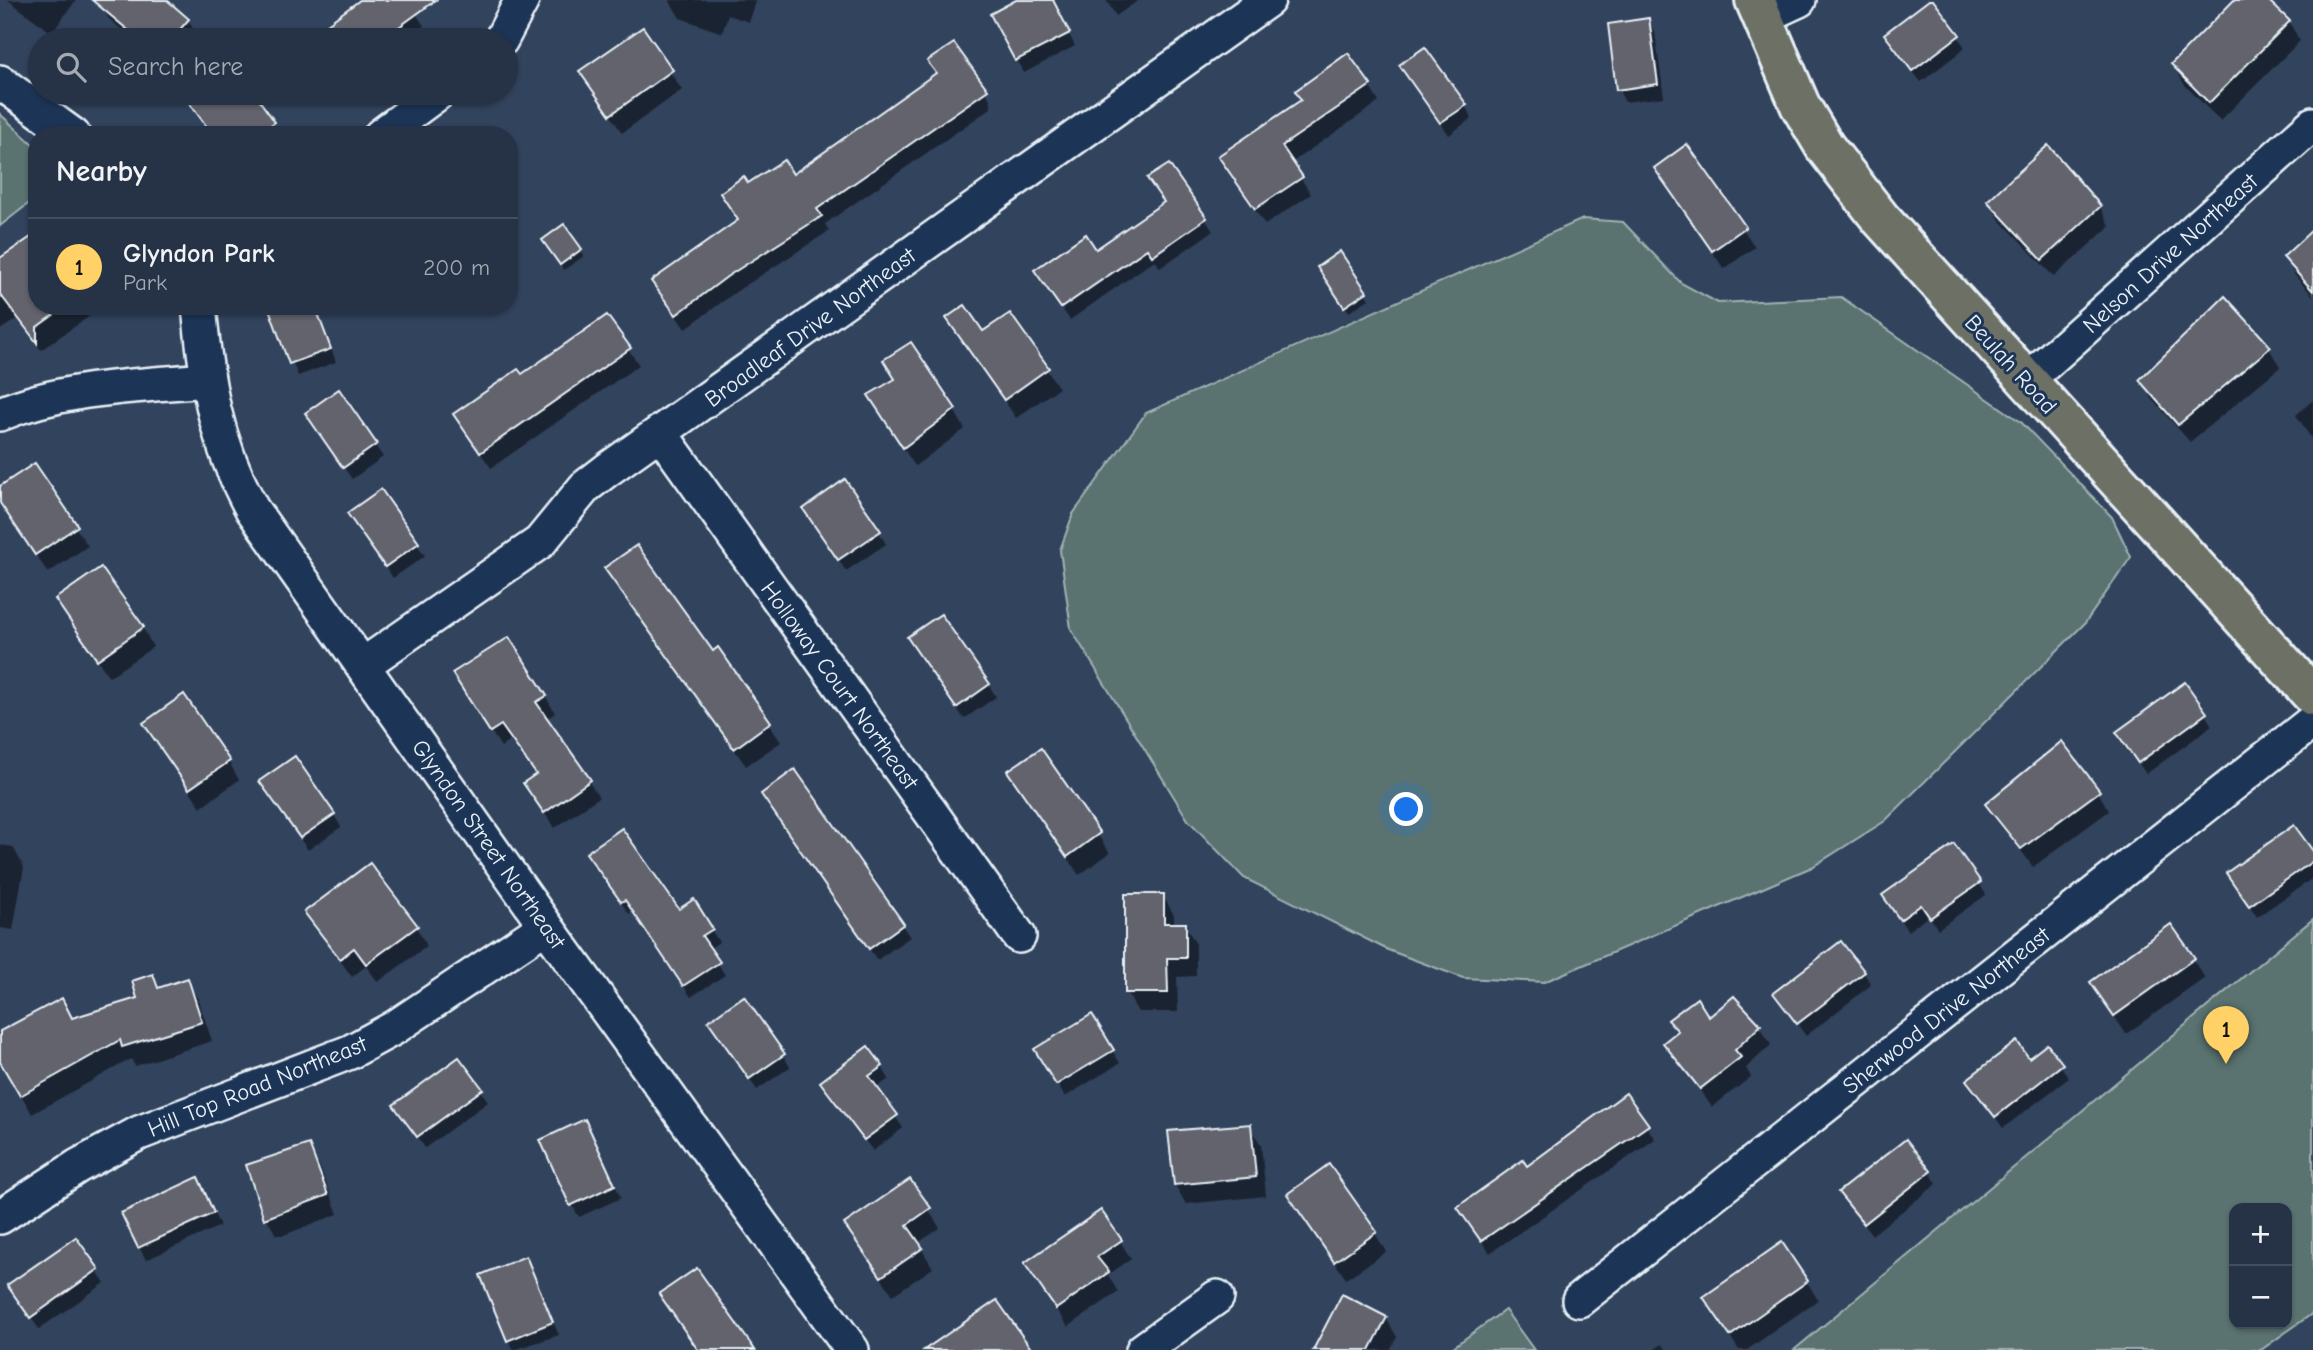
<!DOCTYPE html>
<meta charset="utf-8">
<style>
body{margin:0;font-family:"Comic Neue",sans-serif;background:#323e51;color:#f1f3f6}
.controls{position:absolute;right:21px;bottom:21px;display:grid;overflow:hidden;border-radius:14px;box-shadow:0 2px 5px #0004}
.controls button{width:63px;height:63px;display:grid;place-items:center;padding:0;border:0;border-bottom:2px solid #424d5f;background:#263246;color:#f1f3f6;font:35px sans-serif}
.you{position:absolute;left:1407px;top:810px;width:24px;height:24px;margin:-18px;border:5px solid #fff;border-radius:50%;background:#1a73e8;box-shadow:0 0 0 10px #1a73e833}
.badge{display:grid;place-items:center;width:46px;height:46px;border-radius:50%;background:#ffd166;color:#111;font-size:23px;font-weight:700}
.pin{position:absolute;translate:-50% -58px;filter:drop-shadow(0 2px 4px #0008)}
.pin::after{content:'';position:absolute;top:37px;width:24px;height:21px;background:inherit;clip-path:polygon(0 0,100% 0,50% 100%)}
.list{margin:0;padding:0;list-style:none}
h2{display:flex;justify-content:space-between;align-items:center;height:91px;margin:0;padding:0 28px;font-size:30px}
h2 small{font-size:23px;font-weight:400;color:#a4aab3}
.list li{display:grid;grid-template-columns:46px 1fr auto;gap:21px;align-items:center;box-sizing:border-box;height:98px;padding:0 28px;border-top:2px solid #424d5f}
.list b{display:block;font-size:26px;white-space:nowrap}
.list p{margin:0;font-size:23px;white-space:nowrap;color:#a4aab3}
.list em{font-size:23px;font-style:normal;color:#a4aab3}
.icon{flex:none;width:38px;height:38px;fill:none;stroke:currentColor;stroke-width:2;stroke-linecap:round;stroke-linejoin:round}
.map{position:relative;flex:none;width:2313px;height:1350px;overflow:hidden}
.search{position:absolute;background:#263246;box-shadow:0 2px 5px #0004;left:28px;top:28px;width:490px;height:77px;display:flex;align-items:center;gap:18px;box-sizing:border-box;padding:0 24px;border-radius:38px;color:#a4aab3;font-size:26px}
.panel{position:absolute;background:#263246;box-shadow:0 2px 5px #0004;left:28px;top:126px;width:490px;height:189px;border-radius:28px}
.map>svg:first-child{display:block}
.green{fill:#5a7370;stroke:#a1b2b4;stroke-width:2;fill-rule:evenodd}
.shadow{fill:#0007}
.building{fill:#62646c;stroke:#e8f1f8;stroke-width:2}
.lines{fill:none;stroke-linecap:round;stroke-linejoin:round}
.minor-casing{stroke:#e8f1f8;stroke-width:38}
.major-casing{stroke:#e8f1f8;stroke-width:44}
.minor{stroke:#1d3557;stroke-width:33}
.major{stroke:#6c7065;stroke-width:38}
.labels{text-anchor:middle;stroke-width:6;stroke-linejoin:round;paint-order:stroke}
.street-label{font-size:23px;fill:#e8f1f8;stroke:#1d3557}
</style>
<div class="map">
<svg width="2313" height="1350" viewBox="0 0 2313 1350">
<rect width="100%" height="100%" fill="#32435d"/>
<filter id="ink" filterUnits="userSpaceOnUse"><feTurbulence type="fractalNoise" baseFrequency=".0143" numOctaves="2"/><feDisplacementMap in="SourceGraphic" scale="14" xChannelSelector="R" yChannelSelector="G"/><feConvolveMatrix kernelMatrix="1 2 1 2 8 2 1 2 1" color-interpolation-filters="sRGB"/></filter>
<g filter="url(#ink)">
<g class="green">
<path d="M0 114 37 148V197L0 226Z"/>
<path d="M1583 219 1623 222 1681 283 1718 303 1841 297 2021 422 2112 517 2131 557 2085 623 1885 821 1812 867 1544 982 1463 978 1388 950 1244 878 1188 820 1071 629 1060 550 1073 514 1146 413Z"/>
<path d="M2313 919V1313L2261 1350H1794ZM2287 1208V1324H2234V1208Z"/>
<path d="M1505 1310 1534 1350H1449Z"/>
</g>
<g class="shadow">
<path d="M8 0H76L52 33Z"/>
<path d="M108 0H164L188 20 195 32 188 40H134L109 19 102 7Z"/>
<path d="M363 0H407L424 26 405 40H337L328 25Z"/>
<path d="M669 0H756V1L749 22 728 15 722 33 680 18Z"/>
<path d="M1020 0H1051L1075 46 1024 73 992 14Z"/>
<path d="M1106 0H1139L1116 16Z"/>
<path d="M2237 0H2265L2289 22 2300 41 2220 121 2184 84 2173 65Z"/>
<path d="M1648 20 1655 33 1664 97 1625 102 1618 89Z"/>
<path d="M642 30 682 90 622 133 582 72Z"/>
<path d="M1958 36 1965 48 1921 82 1894 47Z"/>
<path d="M1409 78 1465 106 1472 118 1449 135Z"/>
<path d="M982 85 991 101V108L825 224 829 231 737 291 685 329 662 296 740 221 748 185 793 176Z"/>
<path d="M1369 86 1379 102 1291 163 1311 194 1265 225 1220 157Z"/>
<path d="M184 93H251L280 135H212Z"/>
<path d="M1687 146 1755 247 1724 269 1656 168Z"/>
<path d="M1989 202 2100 207 2110 226 2054 277 2000 220Z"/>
<path d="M1205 219 1213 231 1160 268 1155 260 1070 320 1043 282 1096 251Z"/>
<path d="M2313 231V296L2296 277 2285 258Z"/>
<path d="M547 246 580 250 584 256 564 270Z"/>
<path d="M1340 254 1369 299 1349 312 1319 267Z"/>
<path d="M0 260 37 306H91L94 313 41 350 17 319 0 330Z"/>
<path d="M270 306H316L336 362 298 376Z"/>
<path d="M1009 315 1059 388 1016 418 949 319 983 334Z"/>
<path d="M606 317 639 365 491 468 465 431 521 376Z"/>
<path d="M2269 348 2280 367 2190 442 2152 399 2141 380Z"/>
<path d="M897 380 954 410 965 429 915 466 881 415Z"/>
<path d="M338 392 383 457 352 479 314 426Z"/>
<path d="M2313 400V441L2296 415Z"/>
<path d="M34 465 88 546 48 573 0 502V488Z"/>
<path d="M381 491 425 556 393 578 356 526Z"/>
<path d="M812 522 879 532 886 544 846 571Z"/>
<path d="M606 568 712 654 718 650 781 742 746 766Z"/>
<path d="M57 600 143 628 153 647 109 677Z"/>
<path d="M909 638 989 685 996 697 964 719Z"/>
<path d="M464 690 546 697 555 713 546 719 599 797 555 828 535 800 537 776 511 740 501 747Z"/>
<path d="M2205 714 2212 726 2146 774 2125 744Z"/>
<path d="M156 742 229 762 239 780 201 807Z"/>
<path d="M1040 751 1110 853 1079 875 1009 772Z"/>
<path d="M795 772 910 937 877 960 770 806Z"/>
<path d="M2098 792 2109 811 2033 867 1987 804Z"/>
<path d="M268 794 334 815 341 827 308 850Z"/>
<path d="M0 845 13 847 24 867 13 930 0 928Z"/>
<path d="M2313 854V878L2257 917 2228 874Z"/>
<path d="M596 866 679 911 693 902 719 942 709 949 725 975 691 997 633 911 629 914Z"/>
<path d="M1979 883 1986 895 1938 929 1929 916 1908 931 1891 908Z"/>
<path d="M1163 896 1174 915V925H1185L1196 944V976L1177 977 1178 1012H1138L1127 993Z"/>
<path d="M306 913 416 927 427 946 378 982 366 966 352 977Z"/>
<path d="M2171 927 2205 978 2126 1034 2092 983Z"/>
<path d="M1864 973 1871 985 1806 1036 1775 994Z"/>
<path d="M152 976 160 989 187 980 198 999 212 1041 135 1066 131 1059 32 1114 0 1058V1033L72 1020 139 999Z"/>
<path d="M1091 1016 1120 1063 1065 1097 1043 1062Z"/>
<path d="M1709 1020 1760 1026 1771 1045 1746 1068 1751 1077 1712 1107 1665 1043 1678 1033 1671 1021Z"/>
<path d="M718 1034 783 1055 790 1067 757 1090Z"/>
<path d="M2047 1046 2069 1078 2003 1128 1968 1080 2029 1060Z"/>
<path d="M882 1067 889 1079 876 1088 903 1128 873 1151 830 1095Z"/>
<path d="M481 1090 488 1102 425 1148 395 1105Z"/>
<path d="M1626 1096 1655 1139 1490 1253 1466 1220 1526 1168Z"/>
<path d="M1250 1126 1261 1145 1266 1196 1186 1204 1175 1185Z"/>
<path d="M592 1134 621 1198 579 1217 572 1205Z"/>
<path d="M308 1146 319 1165 338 1214 284 1235H276L265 1215Z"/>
<path d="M1930 1172 1937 1184 1872 1235 1841 1192Z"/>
<path d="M910 1181 940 1228 918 1243 933 1268 893 1295 857 1243Z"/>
<path d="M204 1192 220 1226 146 1260 139 1247Z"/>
<path d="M1289 1195 1375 1233 1386 1252 1346 1279Z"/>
<path d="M76 1240 105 1283 39 1329 17 1298Z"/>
<path d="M1120 1241 1131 1259 1108 1275 1118 1292 1068 1327 1037 1282Z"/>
<path d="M525 1259 559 1335 514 1350 508 1340Z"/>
<path d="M1807 1282 1818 1300 1747 1350H1739L1705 1298Z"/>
<path d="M1386 1318 1397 1337 1390 1350H1315Z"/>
<path d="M1662 1344 1667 1350H1654Z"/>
</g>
<g class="building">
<path d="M92 0H167L189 19 171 40H140Z"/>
<path d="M360 0H436L381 40H337L326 25Z"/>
<path d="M1016 0H1053L1070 33 1015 61 990 14Z"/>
<path d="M1929 0H1933L1960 35 1912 71 1884 34Z"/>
<path d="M2234 0H2268L2290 21 2209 103 2171 64Z"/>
<path d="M1649 18 1658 84 1616 90 1608 24Z"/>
<path d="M643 27 673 70 610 115 579 71Z"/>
<path d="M954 43 988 90 817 209 822 216 728 276 676 315 651 281 738 220 720 193 744 176 748 183 784 160 793 174 936 73 927 61Z"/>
<path d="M1425 47 1467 105 1440 123 1399 65Z"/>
<path d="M1348 53 1371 85 1282 146 1303 177 1255 209 1218 156 1301 100 1295 91Z"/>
<path d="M182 93H254L275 122 257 135H213Z"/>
<path d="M1687 144 1746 227 1712 251 1654 168Z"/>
<path d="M2048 145 2101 206 2042 260 1987 201Z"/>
<path d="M1169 164 1207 218 1152 256 1147 249 1061 308 1034 270 1086 234 1096 249 1164 202 1147 178Z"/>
<path d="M564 224 582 249 560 265 542 240Z"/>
<path d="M2313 229V291L2283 257Z"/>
<path d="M37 233V306H66L37 327V343L0 294V258Z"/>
<path d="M1340 251 1367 292 1344 307 1317 267Z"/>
<path d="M2225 296 2271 347 2178 425 2139 380Z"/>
<path d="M965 305 983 331 1010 313 1049 368 1004 400 946 318Z"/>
<path d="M268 306H315L331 349 289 364Z"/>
<path d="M607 315 631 348 480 453 453 414 518 369 522 374Z"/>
<path d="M911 342 956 409 903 448 868 395 895 379 883 360Z"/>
<path d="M339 389 377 444 343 468 305 413Z"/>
<path d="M35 463 78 526 35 555 0 503V486Z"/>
<path d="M845 479 881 531 838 560 803 509Z"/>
<path d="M381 489 419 543 385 567 347 513Z"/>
<path d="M637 545 713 651 718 647 771 722 734 749 604 568Z"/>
<path d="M101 567 144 627 97 660 55 599Z"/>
<path d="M941 614 990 684 956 708 907 637Z"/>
<path d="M509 637 547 696 536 702 591 780 544 813 523 783 536 774 501 725 490 732 452 673Z"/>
<path d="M2185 682 2207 713 2138 763 2116 732Z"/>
<path d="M184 694 230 761 189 789 143 723Z"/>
<path d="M2062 741 2100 791 2021 849 1985 804Z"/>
<path d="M1041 748 1100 833 1067 857 1007 771Z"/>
<path d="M295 756 335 814 300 838 259 781Z"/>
<path d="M795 769 904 924 869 949 761 794Z"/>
<path d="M2294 825 2313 851V861L2249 906 2226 873Z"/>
<path d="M622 828 679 909 694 899 713 929 702 936 720 962 683 986 625 900 621 902 586 853Z"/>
<path d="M1954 844 1981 882 1930 918 1921 905 1900 920 1882 895Z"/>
<path d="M370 863 418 926 366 964 354 948 340 959 304 912Z"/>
<path d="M1125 894H1164V923H1186V958H1167L1168 993H1125Z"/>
<path d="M2171 924 2195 958 2114 1016 2090 982Z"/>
<path d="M1841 941 1865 972 1797 1024 1773 993Z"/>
<path d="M153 974 158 988 188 978 202 1022 122 1047 120 1040 20 1096 0 1062V1031L62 998 72 1018 137 998 132 981Z"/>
<path d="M744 996 785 1054 749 1079 708 1021Z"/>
<path d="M1734 996 1761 1025 1735 1050 1741 1057 1700 1089 1663 1043 1678 1031 1668 1020 1697 998 1709 1017Z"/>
<path d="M1092 1014 1114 1050 1056 1085 1034 1049Z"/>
<path d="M2017 1041 2029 1058 2047 1044 2063 1064 1995 1117 1966 1080Z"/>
<path d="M868 1046 883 1066 869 1076 898 1115 864 1140 820 1082Z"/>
<path d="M459 1057 483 1089 417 1137 393 1105Z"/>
<path d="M1626 1093 1649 1125 1481 1241 1457 1207 1523 1160 1527 1166Z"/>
<path d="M585 1119 615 1185 570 1206 540 1140Z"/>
<path d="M1251 1124 1256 1177 1174 1185 1168 1131Z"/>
<path d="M1906 1139 1931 1171 1864 1224 1838 1192Z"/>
<path d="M309 1144 328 1195 264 1219 246 1165Z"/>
<path d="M1329 1164 1377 1232 1334 1262 1287 1194Z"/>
<path d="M198 1177 214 1213 138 1248 121 1213Z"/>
<path d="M910 1179 931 1208 907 1225 923 1248 881 1277 844 1224Z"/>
<path d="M1101 1210 1122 1240 1097 1257 1109 1272 1056 1309 1024 1263Z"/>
<path d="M76 1237 99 1269 30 1318 7 1285Z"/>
<path d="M1782 1242 1808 1281 1730 1336 1703 1297Z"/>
<path d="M526 1256 553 1322 507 1341 480 1275Z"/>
<path d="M697 1268 755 1350H698L659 1294Z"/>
<path d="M1342 1294 1387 1317 1370 1350H1313Z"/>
<path d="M997 1300 1032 1350H924Z"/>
</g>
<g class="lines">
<g class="minor-casing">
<g id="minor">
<path d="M1762 17 1799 0"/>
<path d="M501 40 522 0"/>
<path d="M0 82 73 135"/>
<path d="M381 135 438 93"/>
<path d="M199 306C206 381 215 442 252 509L546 926 852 1350"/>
<path d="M2026 381 2313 124"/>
<path d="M0 414C65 387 137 386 206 380"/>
<path d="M661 434 1019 936"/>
<path d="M363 665 540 542 585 487 607 470 1268 0"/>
<path d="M0 1217 78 1166 139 1133 350 1052 394 1028 546 926"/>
<path d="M1579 1300 2313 721"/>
<path d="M1143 1350 1217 1297"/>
</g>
</g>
<g class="major-casing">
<path id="major" d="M1755 0 1800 105 1825 147 1880 218 2313 696"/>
</g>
<use href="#minor" class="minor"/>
<use href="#major" class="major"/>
</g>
</g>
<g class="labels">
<g class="street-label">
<text transform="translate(2170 253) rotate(-42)" y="8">Nelson Drive Northeast</text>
<text transform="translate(810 327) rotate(-36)" y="8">Broadleaf Drive Northeast</text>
<text transform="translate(2011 364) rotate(48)" y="8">Beulah Road</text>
<text transform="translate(840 685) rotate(54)" y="8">Holloway Court Northeast</text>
<text transform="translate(489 844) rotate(55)" y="8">Glyndon Street Northeast</text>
<text transform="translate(1946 1010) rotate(-38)" y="8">Sherwood Drive Northeast</text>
<text transform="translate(257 1086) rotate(-22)" y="8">Hill Top Road Northeast</text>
</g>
</g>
</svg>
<div class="controls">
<button>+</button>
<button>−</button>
</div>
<div class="you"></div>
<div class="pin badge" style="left:2226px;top:1064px">1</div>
<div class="search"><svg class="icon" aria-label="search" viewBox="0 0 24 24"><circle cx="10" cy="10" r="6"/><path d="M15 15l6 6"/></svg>Search here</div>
<section class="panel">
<h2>Nearby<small></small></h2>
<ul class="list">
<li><span class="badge">1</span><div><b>Glyndon Park</b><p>Park</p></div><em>200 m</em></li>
</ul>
</section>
</div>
